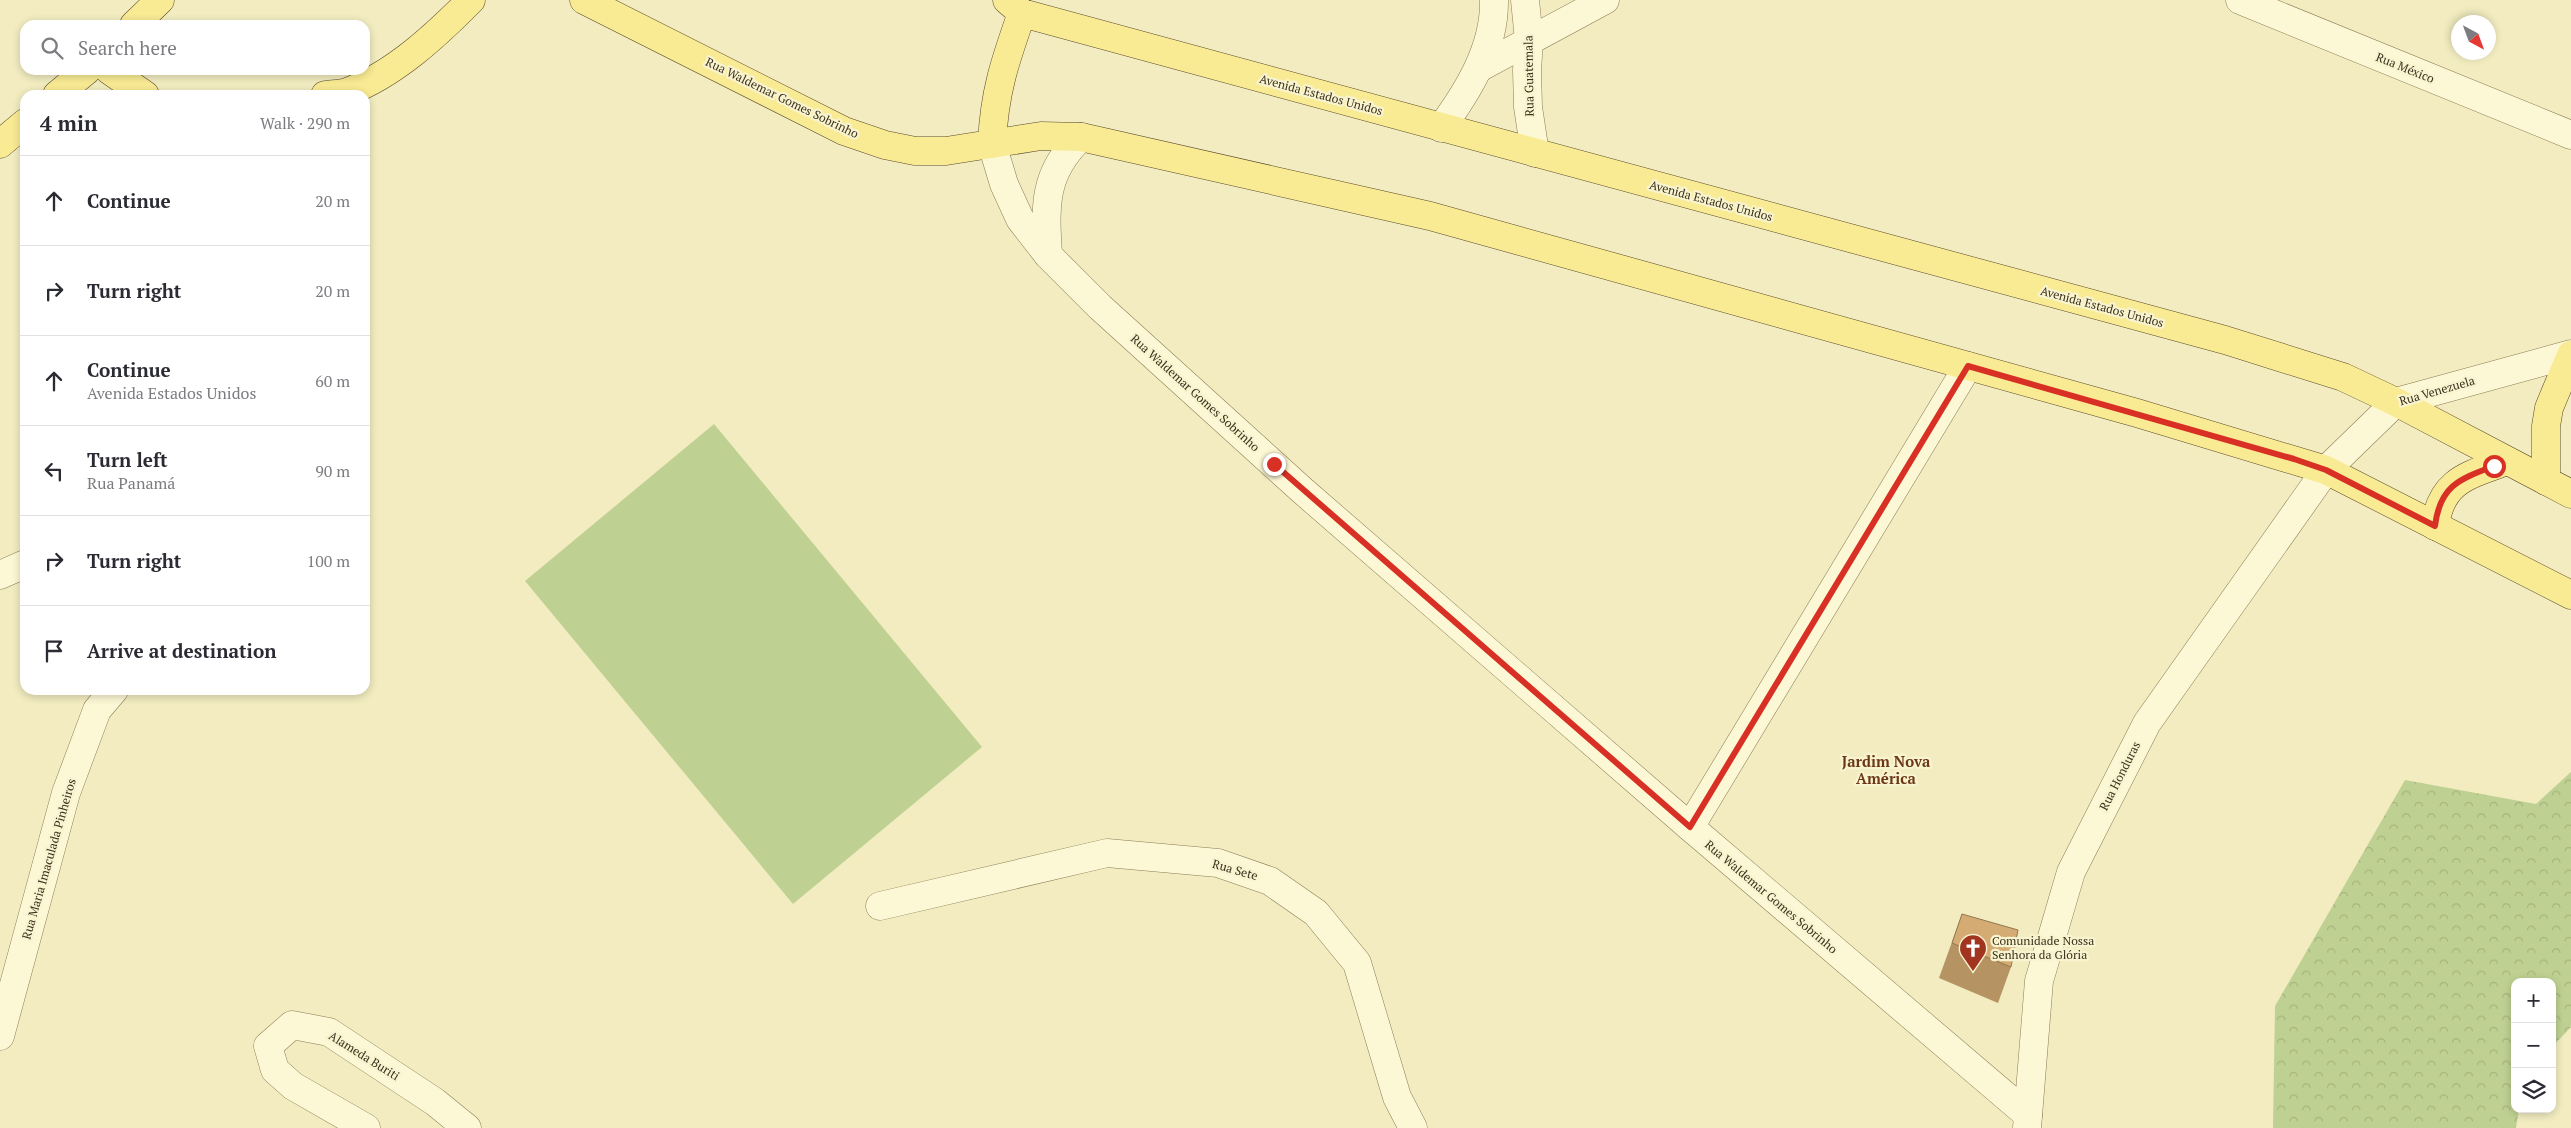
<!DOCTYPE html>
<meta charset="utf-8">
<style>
body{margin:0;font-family:"PT Serif",serif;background:#f7f7f7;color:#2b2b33}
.controls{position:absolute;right:15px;bottom:15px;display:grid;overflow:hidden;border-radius:10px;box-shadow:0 2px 8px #0003}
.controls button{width:45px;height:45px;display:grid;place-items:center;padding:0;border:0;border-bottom:1px solid #e1e1e2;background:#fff;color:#2b2b33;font:25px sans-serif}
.compass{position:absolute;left:2451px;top:15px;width:45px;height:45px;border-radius:50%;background:#fff;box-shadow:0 2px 8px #0003;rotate:139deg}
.stop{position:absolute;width:15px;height:15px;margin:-11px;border:4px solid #d93025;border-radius:50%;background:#fff}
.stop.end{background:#d93025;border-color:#fff;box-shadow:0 1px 5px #0008}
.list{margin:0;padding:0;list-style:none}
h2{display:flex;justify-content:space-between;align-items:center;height:65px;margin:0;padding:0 20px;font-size:21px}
h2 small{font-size:16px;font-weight:400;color:#7c7c81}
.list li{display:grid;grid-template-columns:32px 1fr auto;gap:15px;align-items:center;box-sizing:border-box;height:90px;padding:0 20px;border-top:1px solid #e1e1e2}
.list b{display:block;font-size:19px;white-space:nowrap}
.list p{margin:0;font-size:16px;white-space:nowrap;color:#7c7c81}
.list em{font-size:16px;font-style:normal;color:#7c7c81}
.icon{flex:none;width:28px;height:28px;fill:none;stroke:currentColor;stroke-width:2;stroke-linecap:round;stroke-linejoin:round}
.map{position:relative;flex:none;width:2571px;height:1128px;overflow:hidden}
.search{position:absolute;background:#fff;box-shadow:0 2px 8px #0003;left:20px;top:20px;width:350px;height:55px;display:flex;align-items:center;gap:12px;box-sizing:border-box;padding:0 18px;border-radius:15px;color:#7c7c81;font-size:19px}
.panel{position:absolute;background:#fff;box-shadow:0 2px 8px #0003;left:20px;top:90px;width:350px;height:605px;border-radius:15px}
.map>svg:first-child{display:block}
.grass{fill:#bfd192}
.forest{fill:url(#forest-crowns)}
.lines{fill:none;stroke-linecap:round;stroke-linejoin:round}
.minor-casing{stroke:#8d7c56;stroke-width:29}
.major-casing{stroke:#5a492b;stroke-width:29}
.minor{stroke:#fcf7d4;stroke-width:28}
.major{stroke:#f9eb93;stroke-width:28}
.wall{fill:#b69362}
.building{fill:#d4ab72;stroke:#947850}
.route{stroke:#d93025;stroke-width:6}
.labels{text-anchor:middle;stroke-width:4.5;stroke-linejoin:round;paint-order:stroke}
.street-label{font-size:12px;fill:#3b301c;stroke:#f9f4d0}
.poi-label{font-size:12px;fill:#3b301c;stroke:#f9f4d0;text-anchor:start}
.quarter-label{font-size:15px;font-weight:bold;fill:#6c3717;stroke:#f9f4d0}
</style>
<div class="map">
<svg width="2571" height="1128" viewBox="0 0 2571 1128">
<defs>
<pattern id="forest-crowns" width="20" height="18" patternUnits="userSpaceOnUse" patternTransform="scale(1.25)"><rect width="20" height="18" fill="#bfd192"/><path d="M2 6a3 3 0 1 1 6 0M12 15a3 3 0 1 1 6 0" fill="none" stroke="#a5b47d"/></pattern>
</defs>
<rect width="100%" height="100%" fill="#f2ecc0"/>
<path class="grass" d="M714 424 982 747 793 904 525 581Z"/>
<path class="forest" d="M2571 772V1027L2552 1047V982H2515V1109H2519L2516 1128H2273L2275 1006 2405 780 2536 804Z"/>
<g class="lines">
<g class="minor-casing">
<g id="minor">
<path d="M1525 0 1529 40 1527 70 1528 107 1535 153"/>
<path d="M2240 0 2571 135"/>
<path d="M1479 68 1605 0"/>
<path d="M1441 128C1468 91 1495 48 1494 0"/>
<path d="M992 144 1004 184 1020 219 1048 255 1100 307 1303 491 1690 827 2028 1115"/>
<path d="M1048 255C1045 206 1043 173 1081 137"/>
<path d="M0 575 25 564"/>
<path d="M1690 827 1968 366"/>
<path d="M880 906 1107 853 1218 863 1270 881 1316 913 1357 963 1397 1097 1413 1128"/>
<path d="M0 1036 66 793 97 710 114 690"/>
<path d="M366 1128 293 1086 275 1070 268 1046 292 1025 329 1032 435 1102 467 1128"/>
<path d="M2027 1128 2039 981 2071 872 2147 723 2326 470 2396 402 2571 354"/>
</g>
</g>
<g class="major-casing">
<g id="major">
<path d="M584 0 844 131 885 145 915 151H946L1041 136 1081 137 1430 216 2137 413 2326 470 2571 595"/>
<path d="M1007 0 1022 13 2225 340 2343 377 2396 402 2571 494"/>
<path d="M134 25 160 0"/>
<path d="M109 70 145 95"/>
<path d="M57 95 87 70"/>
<path d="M325 95C332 94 341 94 347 92 395 74 436 35 471 0"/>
<path d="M0 144 25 123"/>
<path d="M992 144C994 93 1005 61 1022 13"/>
<path d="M2546 481V426L2549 408 2571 355"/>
<path d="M2435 526C2441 479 2470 475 2507 461"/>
</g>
</g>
<use href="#minor" class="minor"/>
<use href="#major" class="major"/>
</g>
<path class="wall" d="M1962 914 2011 967 1998 1003 1939 978Z"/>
<path class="building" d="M1962 914 2018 930 2011 967 1952 943Z"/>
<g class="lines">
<path class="route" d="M1274 464 1690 827 1968 366 2294 459 2326 470 2435 526C2440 485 2460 479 2494 466"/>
</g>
<defs>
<g id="church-pin" transform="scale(1.4375)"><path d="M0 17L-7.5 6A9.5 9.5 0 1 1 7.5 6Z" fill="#a23520" stroke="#f9f4d0"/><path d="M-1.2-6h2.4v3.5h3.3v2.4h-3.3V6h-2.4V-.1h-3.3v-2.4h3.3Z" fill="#fff"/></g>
</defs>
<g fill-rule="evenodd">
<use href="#church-pin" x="1973" y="948"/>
</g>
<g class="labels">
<g class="street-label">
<text transform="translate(2405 68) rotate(22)" y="4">Rua México</text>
<text transform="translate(1529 76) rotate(-91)" y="4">Rua Guatemala</text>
<text transform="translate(1321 95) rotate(15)" y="4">Avenida Estados Unidos</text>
<text transform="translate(782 98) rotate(26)" y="4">Rua Waldemar Gomes Sobrinho</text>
<text transform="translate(1711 201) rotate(15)" y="4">Avenida Estados Unidos</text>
<text transform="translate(2102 307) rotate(15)" y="4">Avenida Estados Unidos</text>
<text transform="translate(2437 391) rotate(-16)" y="4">Rua Venezuela</text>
<text transform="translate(1195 393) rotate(42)" y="4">Rua Waldemar Gomes Sobrinho</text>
<text transform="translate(2120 776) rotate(-63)" y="4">Rua Honduras</text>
<text transform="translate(49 859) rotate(-74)" y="4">Rua Maria Imaculada Pinheiros</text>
<text transform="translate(1235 870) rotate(16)" y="4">Rua Sete</text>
<text transform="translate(1771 897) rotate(40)" y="4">Rua Waldemar Gomes Sobrinho</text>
<text transform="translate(364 1056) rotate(32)" y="4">Alameda Buriti</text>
</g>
<g class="poi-label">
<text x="1992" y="945">Comunidade Nossa<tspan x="1992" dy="14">Senhora da Glória</tspan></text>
</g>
<g class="quarter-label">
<text x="1886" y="767">Jardim Nova<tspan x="1886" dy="17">América</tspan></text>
</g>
</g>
</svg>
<div class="controls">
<button>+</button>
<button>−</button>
<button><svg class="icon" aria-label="layers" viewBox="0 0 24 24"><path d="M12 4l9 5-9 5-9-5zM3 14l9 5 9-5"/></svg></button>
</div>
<svg class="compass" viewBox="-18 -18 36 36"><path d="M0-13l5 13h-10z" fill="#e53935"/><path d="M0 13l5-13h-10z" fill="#7c7c81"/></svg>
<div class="stop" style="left:2494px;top:466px"></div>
<div class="stop end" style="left:1274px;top:464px"></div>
<div class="search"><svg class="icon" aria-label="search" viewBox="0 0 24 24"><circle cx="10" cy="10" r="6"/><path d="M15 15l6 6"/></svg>Search here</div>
<section class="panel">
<h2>4 min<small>Walk · 290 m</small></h2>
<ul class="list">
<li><svg class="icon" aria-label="ahead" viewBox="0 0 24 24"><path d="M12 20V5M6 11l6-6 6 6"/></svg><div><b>Continue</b></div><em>20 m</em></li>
<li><svg class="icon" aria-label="right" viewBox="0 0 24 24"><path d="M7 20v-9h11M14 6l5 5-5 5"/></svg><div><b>Turn right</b></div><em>20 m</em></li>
<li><svg class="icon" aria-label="ahead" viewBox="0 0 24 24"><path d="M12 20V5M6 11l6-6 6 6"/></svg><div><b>Continue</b><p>Avenida Estados Unidos</p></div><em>60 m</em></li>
<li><svg class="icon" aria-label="left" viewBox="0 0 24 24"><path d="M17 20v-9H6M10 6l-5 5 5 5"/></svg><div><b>Turn left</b><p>Rua Panamá</p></div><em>90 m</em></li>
<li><svg class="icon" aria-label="right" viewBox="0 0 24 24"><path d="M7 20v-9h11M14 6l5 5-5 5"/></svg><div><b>Turn right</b></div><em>100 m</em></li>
<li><svg class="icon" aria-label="arrive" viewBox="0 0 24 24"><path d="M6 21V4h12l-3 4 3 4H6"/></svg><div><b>Arrive at destination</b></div></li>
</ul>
</section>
</div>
